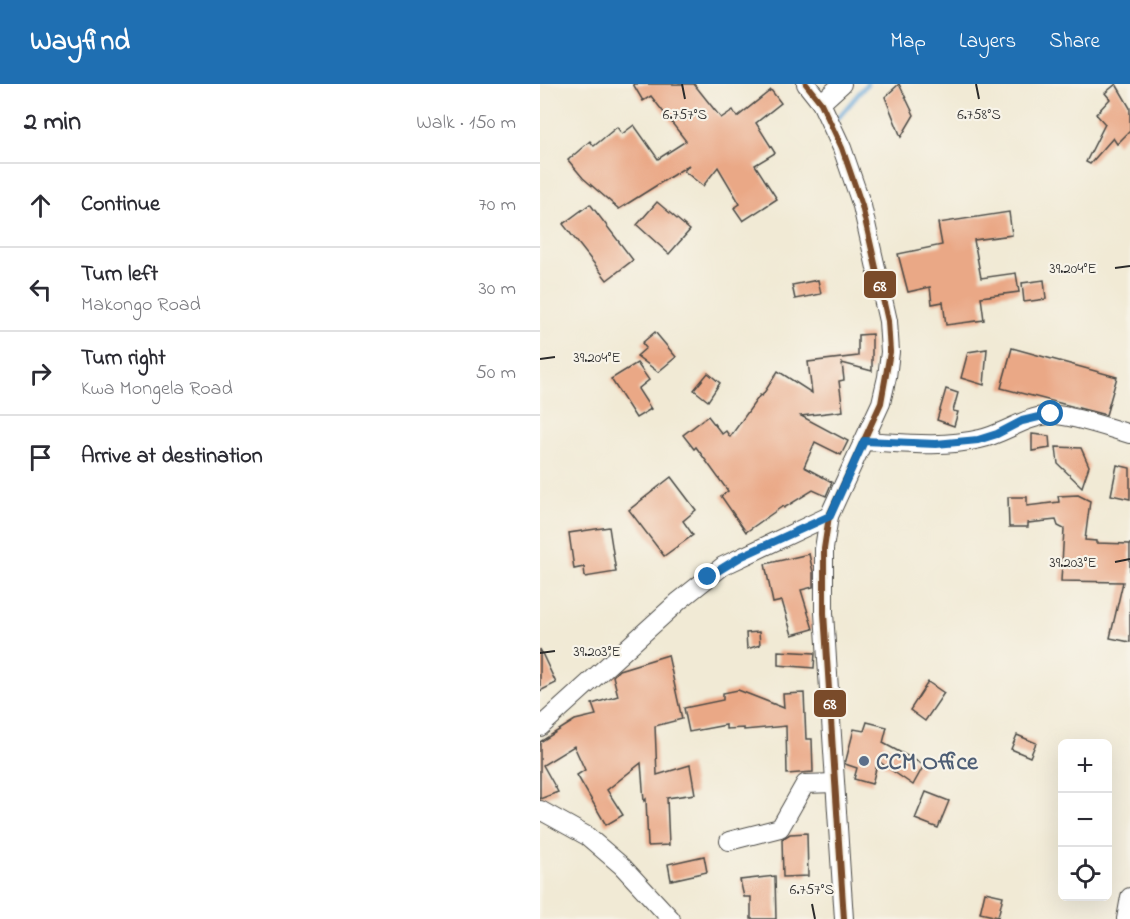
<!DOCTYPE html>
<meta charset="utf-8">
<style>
body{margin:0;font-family:"Indie Flower",sans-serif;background:#f7f7f7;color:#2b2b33}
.controls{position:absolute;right:18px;bottom:18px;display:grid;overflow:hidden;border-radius:9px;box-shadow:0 6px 24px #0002}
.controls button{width:54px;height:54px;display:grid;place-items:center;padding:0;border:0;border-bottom:2px solid #e1e1e2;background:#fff;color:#2b2b33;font:30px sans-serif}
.stop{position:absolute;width:18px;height:18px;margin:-14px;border:4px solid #1f6fb2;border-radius:50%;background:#fff}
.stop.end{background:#1f6fb2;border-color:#fff;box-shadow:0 2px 6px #0008}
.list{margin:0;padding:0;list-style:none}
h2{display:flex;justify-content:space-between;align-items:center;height:78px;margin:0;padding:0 24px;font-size:26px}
h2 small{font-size:20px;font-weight:400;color:#7c7c81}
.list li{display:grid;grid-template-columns:39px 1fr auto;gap:18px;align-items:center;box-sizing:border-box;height:84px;padding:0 24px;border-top:2px solid #e1e1e2}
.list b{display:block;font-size:22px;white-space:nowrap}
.list p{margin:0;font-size:20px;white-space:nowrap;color:#7c7c81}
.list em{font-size:20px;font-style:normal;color:#7c7c81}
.icon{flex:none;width:33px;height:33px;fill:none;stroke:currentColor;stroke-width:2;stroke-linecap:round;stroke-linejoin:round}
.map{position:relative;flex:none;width:590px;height:835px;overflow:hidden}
header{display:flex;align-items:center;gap:36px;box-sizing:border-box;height:84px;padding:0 30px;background:#1f6fb2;color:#fff}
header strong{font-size:28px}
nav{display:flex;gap:33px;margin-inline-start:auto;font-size:21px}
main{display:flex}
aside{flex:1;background:#fff}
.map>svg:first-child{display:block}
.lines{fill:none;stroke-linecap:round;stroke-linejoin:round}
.stream{stroke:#65a6d9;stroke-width:5}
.building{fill:#eaa886}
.minor-casing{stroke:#494844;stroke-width:20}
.minor{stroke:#fff;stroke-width:18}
.bus-1-casing{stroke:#f7f3e8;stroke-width:10}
.bus-1{stroke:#7a4b2a;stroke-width:6}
.route{stroke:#1f6fb2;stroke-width:8}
.ticks{fill:none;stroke:#2b2b2b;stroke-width:2}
.service-dot{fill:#5c6f8a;stroke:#f7f3e8;stroke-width:2}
.labels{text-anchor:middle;stroke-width:4.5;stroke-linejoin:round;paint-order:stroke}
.service-label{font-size:24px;font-weight:bold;fill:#4e5e75;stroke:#f7f3e8;text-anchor:start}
.ticks-label{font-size:15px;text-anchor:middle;fill:#2b2b2b;stroke:#f7f3e8;stroke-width:4.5;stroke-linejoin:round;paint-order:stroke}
.line-badge{stroke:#f7f3e8;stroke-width:2}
.badge-label{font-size:16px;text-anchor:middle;font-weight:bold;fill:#fff}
</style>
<header>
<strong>Wayfind</strong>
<nav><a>Map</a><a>Layers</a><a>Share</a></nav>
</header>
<main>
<aside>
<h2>2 min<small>Walk · 150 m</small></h2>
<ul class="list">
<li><svg class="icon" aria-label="ahead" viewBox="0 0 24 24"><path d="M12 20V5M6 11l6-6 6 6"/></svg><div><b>Continue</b></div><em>70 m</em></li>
<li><svg class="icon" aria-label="left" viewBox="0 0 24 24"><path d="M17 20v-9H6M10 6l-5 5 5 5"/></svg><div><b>Turn left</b><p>Makongo Road</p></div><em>30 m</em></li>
<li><svg class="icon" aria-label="right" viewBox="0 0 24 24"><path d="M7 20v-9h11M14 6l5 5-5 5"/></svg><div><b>Turn right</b><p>Kwa Mongela Road</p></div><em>50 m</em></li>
<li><svg class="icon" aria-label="arrive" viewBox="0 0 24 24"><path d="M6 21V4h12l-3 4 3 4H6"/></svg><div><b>Arrive at destination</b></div></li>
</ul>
</aside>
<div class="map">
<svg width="590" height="835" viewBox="0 0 590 835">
<rect width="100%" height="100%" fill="#f7f3e8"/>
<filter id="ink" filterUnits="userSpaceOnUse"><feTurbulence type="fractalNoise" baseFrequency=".0167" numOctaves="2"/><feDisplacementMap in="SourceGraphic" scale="12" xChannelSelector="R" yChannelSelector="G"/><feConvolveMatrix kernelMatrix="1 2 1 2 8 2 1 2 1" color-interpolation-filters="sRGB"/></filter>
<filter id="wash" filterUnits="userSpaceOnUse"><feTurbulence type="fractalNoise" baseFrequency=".008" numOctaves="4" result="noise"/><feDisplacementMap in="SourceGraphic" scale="24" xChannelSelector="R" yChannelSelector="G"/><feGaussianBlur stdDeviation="1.35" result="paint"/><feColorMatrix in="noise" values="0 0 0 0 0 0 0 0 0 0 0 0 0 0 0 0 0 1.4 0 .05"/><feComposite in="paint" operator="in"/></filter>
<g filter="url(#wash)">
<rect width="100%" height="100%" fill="#f1ead5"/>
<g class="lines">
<path class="stream" d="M298 34 327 0"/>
</g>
<g id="blocks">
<g class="building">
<path d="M93 0H154L181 34 193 26 197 33 231 6 241 19 216 39 235 69 215 81 237 115 203 137 194 124 200 120 178 83 163 102 144 87 149 81 79 125 43 94 28 76 50 57 54 62 77 43 82 50 94 41 118 75 146 57 111 12 103 17Z"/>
<path d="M359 0 374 31 361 53 345 13Z"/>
<path d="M576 0 590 24V47L577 60 573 54 550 80 546 78 565 40 556 30 570 15 565 9Z"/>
<path d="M117 118 150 146 129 170 97 141Z"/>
<path d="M50 120 93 176 67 196 23 140Z"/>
<path d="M469 128 472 151 434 156 441 194 476 189 479 208 441 213 444 236 406 241 403 218 392 220 390 203 368 208 358 170 402 161 398 139Z"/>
<path d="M278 196 281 210 255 215 252 201Z"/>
<path d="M504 196 506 215 484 218 482 199Z"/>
<path d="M115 248 136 273 118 288 97 272 106 264 102 259Z"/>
<path d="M332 250V287L302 279 304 296 299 297 303 327 261 332 308 357 301 371 275 358 264 383 292 398 286 412 273 406 244 424 243 422 206 448 181 412 188 407 156 363 154 365 143 351 168 332 182 350 186 347 190 353 220 311 222 312 238 287 272 309 268 278 318 272V251Z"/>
<path d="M472 264 577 293 566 331 461 304Z"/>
<path d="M447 265 444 301 421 294 428 268Z"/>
<path d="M97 279 109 296 98 305 111 325 96 334 71 295Z"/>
<path d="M168 289 180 299 168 317 154 306Z"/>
<path d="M406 305 418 309 413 327 418 328 414 342 397 336Z"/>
<path d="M492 350 509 352 510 364 492 367Z"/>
<path d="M516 363 541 364 549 382 542 403 518 380Z"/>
<path d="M577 381 590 384V415L571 411Z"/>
<path d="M131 393 156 426 143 437 153 451 124 472 89 426Z"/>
<path d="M538 411 550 417 545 456 556 457V459L590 460V558L570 554 583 498 521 497 524 445 518 442 516 436 488 439V443H469L468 413H487V422L519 418 518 412Z"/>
<path d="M69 443 76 488 45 493 44 483 34 485 29 449Z"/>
<path d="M269 470 273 488V503L261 506 273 545 252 551 242 517 233 519 225 480Z"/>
<path d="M219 548 220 561 207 565 206 549Z"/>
<path d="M0 565 16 599 0 607Z"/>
<path d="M238 567 275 569 274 584 238 581Z"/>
<path d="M128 571 142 635 115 642 117 691 150 681 155 710 127 714 129 761 108 762 106 715 104 717 101 679 67 706 83 731 66 741 37 691 45 686 34 662 3 681 18 708 0 715V658L35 636 56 631 52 620 78 612 73 592 79 586Z"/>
<path d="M388 598 404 609 385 637 370 626Z"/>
<path d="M198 606 244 624 243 610 264 609 266 655H272L273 688 247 690 246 642 204 646V644L186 645V641L149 648 144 624 183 616V609Z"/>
<path d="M327 638 347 643 343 659 384 681 373 701 338 677 332 700 314 695 317 684 305 680 314 645 324 647Z"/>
<path d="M477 651 496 659 490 673 471 665Z"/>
<path d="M386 708 409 717 398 744 375 735Z"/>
<path d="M267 749 268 792 243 793 242 755 250 750Z"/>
<path d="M164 772 167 788 131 796 128 780Z"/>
<path d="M235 792 236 835H211V813H204L200 796Z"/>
<path d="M445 808 463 812 458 833 440 829Z"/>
</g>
</g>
</g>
<g filter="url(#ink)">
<use href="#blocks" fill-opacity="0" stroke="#494844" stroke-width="1.5"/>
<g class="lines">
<g class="minor-casing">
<g id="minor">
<path d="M266 0 281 19 302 64 322 122 348 237 350 268 347 293 341 319 289 432 284 465V529L304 835"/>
<path d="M281 19 302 0"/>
<path d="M324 357C362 359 402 364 440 355 464 350 484 333 509 331 526 329 572 345 590 350"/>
<path d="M0 643 139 517 183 482 289 432"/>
<path d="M0 726 47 752 82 782 131 835"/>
<path d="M189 757 240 744 265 700 295 699"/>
<path d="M586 835 590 813"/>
</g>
</g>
<use href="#minor" class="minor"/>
<g class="bus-1-casing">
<path id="bus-1" d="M266 0 281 19 302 64 322 122 348 237 350 268 341 319 289 432 284 465V529L304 835"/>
</g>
<use href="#bus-1" class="bus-1"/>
</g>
</g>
<g class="lines" filter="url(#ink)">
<path class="route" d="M168 493 202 472 290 432 324 357 396 360 438 356 457 350 482 337 511 330"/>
</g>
<path class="ticks" d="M142 0 145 15M436 0 439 15M575 184 590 182M0 275 15 273M575 478 590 475M0 569 15 567M272 820 275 835"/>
<circle class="service-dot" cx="324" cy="677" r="6"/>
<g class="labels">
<g class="service-label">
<text x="336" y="685">CCM Office</text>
</g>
</g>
<g class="ticks-label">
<text x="145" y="35">6.757°S</text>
<text x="439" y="35">6.758°S</text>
<text x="533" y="189">39.204°E</text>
<text x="57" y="278">39.204°E</text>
<text x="533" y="483">39.203°E</text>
<text x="57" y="572">39.203°E</text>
<text x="272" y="810">6.757°S</text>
</g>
<g class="line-badge">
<rect x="323" y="186" width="34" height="29" rx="6" fill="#7a4b2a"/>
<rect x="273" y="605" width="34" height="29" rx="6" fill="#7a4b2a"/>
</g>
<g class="badge-label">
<text x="340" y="207">68</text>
<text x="290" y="625">68</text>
</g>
</svg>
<div class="controls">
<button>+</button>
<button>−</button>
<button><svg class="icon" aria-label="locate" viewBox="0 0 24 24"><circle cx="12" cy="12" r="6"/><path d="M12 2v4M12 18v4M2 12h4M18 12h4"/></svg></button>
</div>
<div class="stop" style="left:511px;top:330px"></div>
<div class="stop end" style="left:168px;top:493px"></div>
</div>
</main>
